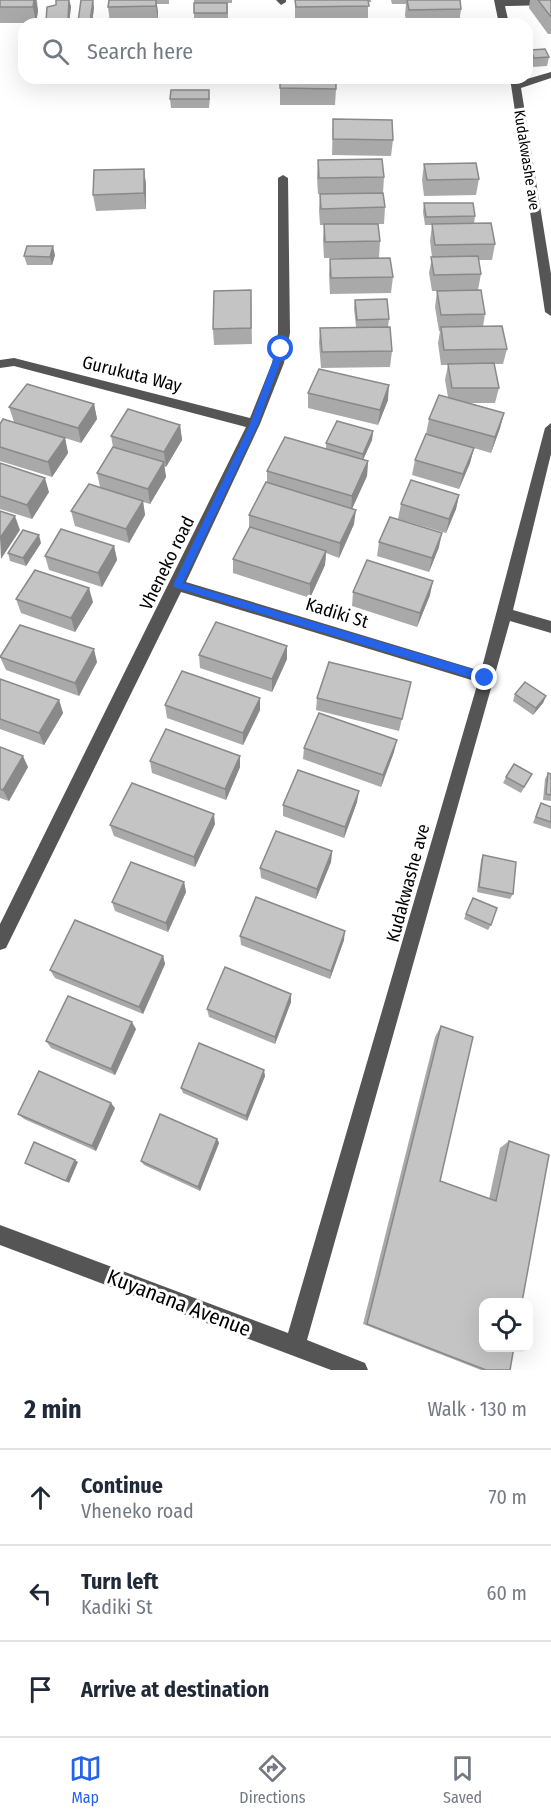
<!DOCTYPE html>
<meta charset="utf-8">
<style>
body{margin:0;font-family:"Fira Sans Condensed",sans-serif;background:#f2f2f3;color:#1f2937}
.controls{position:absolute;right:18px;bottom:18px;display:grid;overflow:hidden;border-radius:12px;box-shadow:0 6px 24px #0002}
.controls button{width:54px;height:54px;display:grid;place-items:center;padding:0;border:0;border-bottom:2px solid #e0e1e3;background:#fff;color:#1f2937;font:30px sans-serif}
.stop{position:absolute;width:18px;height:18px;margin:-14px;border:4px solid #2563eb;border-radius:50%;background:#fff}
.stop.end{background:#2563eb;border-color:#fff;box-shadow:0 2px 6px #0008}
.list{margin:0;padding:0;list-style:none}
h2{display:flex;justify-content:space-between;align-items:center;height:78px;margin:0;padding:0 24px;font-size:26px}
h2 small{font-size:20px;font-weight:400;color:#747a83}
.list li{display:grid;grid-template-columns:39px 1fr auto;gap:18px;align-items:center;box-sizing:border-box;height:96px;padding:0 24px;border-top:2px solid #e0e1e3}
.list b{display:block;font-size:22px;white-space:nowrap}
.list p{margin:0;font-size:20px;white-space:nowrap;color:#747a83}
.list em{font-size:20px;font-style:normal;color:#747a83}
.icon{flex:none;width:33px;height:33px;fill:none;stroke:currentColor;stroke-width:2;stroke-linecap:round;stroke-linejoin:round}
.map{position:relative;flex:none;width:551px;height:1370px;overflow:hidden}
.search{position:absolute;background:#fff;box-shadow:0 6px 24px #0002;left:18px;right:18px;top:18px;height:66px;display:flex;align-items:center;gap:15px;box-sizing:border-box;padding:0 21px;border-radius:18px;color:#747a83;font-size:22px}
.sheet{height:366px;background:#fff}
nav{display:flex;justify-content:space-around;align-items:center;box-sizing:border-box;height:84px;border-top:2px solid #e0e1e3;background:#fff;font-size:16px;color:#747a83}
nav a{display:grid;justify-items:center;gap:3px}
nav .on{color:#2563eb}
.map>svg:first-child{display:block}
.lines{fill:none;stroke-linecap:round;stroke-linejoin:round}
.minor{fill:#555;fill-rule:evenodd}
.wall{fill:#a9a9a9}
.shaded-wall{fill:#898989}
.building{fill:#c4c4c4;stroke:#898989;stroke-width:1.5}
.route{fill:#2563eb}
.labels{text-anchor:middle;stroke-width:6;stroke-linejoin:round;paint-order:stroke}
.far-street-label{font-size:15px;fill:#000;stroke:#fff}
.street-label{font-size:18px;fill:#000;stroke:#fff}
.near-street-label{font-size:21px;fill:#000;stroke:#fff}
</style>
<div class="map">
<svg width="551" height="1370" viewBox="0 0 551 1370">
<rect width="100%" height="100%" fill="#fff"/>
<g class="lines">
<g class="minor">
<path d="M276 0H286V2L281 5Z"/>
<path d="M494 0H551V5L505 6 509 24H499Z"/>
<path d="M551 72V78L521 88 551 274V316L545 312 510 78H520V81Z"/>
<path d="M283 175 288 178 290 333 284 363 260 424 186 582 481 671 545 428 551 423V454L513 610 551 621V633L510 621 307 1340 365 1363 368 1370H331L0 1245V1225L288 1333 478 682 181 592 6 948 0 950V924L246 427 14 366 0 368V360L14 358 250 418 272 363 278 333V178Z"/>
</g>
</g>
<g class="wall">
<path d="M0 0H37L38 11 36 23H0Z"/>
<path d="M109 0H169V4H157L158 23H110L108 7Z"/>
<path d="M194 0H232V3H228V22H194Z"/>
<path d="M295 0H371V2H368V22L295 23Z"/>
<path d="M391 0H460L461 9 459 24H407L405 15 406 4H392Z"/>
<path d="M530 0H551V34H548L529 8Z"/>
<path d="M71 6 69 24H46V21Z"/>
<path d="M94 7 92 24H78V22Z"/>
<path d="M531 50 549 57 547 66 532 67 529 59Z"/>
<path d="M280 78 336 89 335 105H280Z"/>
<path d="M210 98 209 108H171L170 99Z"/>
<path d="M333 119 393 140 391 156 332 155Z"/>
<path d="M318 160 384 177 383 193 385 207 384 224H378L380 241 379 258H324L323 240 324 225H320L319 210 320 194H318L317 177Z"/>
<path d="M424 164 479 179 476 195 424 196 422 180Z"/>
<path d="M144 169 146 185V209L96 211 93 195Z"/>
<path d="M424 203 475 216 474 224 495 244 492 260H479L481 274 478 290 485 314 483 327 507 349 503 364H494L499 388 495 403H470L504 413 500 428 491 453 457 443 474 448 470 463 459 489 412 475 415 460 426 434 429 419 448 397 445 380 448 365H441L438 343 440 331H439L435 307 437 291H432L429 273 432 257 430 241 432 225H425L423 212Z"/>
<path d="M55 255 52 265H27L24 256Z"/>
<path d="M330 259 393 277 391 293 330 294 329 275Z"/>
<path d="M251 290 252 344 214 345 213 329Z"/>
<path d="M355 300 389 319 388 327 392 351 390 367 321 368 319 343 320 328 356 327 354 308Z"/>
<path d="M308 393 388 400 378 425 308 408Z"/>
<path d="M94 404 97 419 81 443 65 438 68 453 52 477 0 461V424L14 422 9 407Z"/>
<path d="M180 425 182 440 166 467 164 466 166 477 150 504 143 502 145 515 129 543 75 526 71 511 100 487 97 473 113 447 111 436Z"/>
<path d="M373 431 372 440 363 460 368 461 367 476 352 509 354 524 339 558 326 553 325 565 310 598 233 573V559L249 528V515L267 483V471L326 449V443Z"/>
<path d="M0 463 49 492 32 519 0 509Z"/>
<path d="M459 495 456 509 446 533 398 519 401 504Z"/>
<path d="M379 542 439 547 429 572 377 556Z"/>
<path d="M41 543 26 566 10 561 8 553Z"/>
<path d="M114 546 117 560 102 587 49 570 45 556Z"/>
<path d="M353 592 430 595 417 627 352 606Z"/>
<path d="M16 599 93 602 75 632 21 613Z"/>
<path d="M287 646V659L272 692 200 668 199 655Z"/>
<path d="M0 657 97 662 79 696 6 670Z"/>
<path d="M0 679 59 700 63 713 44 745 0 729Z"/>
<path d="M411 682 399 731 316 710 317 698Z"/>
<path d="M515 694 546 696 543 703 533 715 513 701Z"/>
<path d="M165 705 260 710 243 745 167 718Z"/>
<path d="M0 747 28 767 9 801 0 798Z"/>
<path d="M304 748 394 752 381 787 303 759Z"/>
<path d="M240 756V767L226 800 152 773 150 761Z"/>
<path d="M548 773 551 774V801L543 800 545 779Z"/>
<path d="M532 774 521 793 503 783 506 777Z"/>
<path d="M357 802 344 838 283 816V805Z"/>
<path d="M541 803 551 807V829L533 823 538 809Z"/>
<path d="M215 824 195 867 114 836 110 825Z"/>
<path d="M332 851 331 862 316 899 261 878 260 868Z"/>
<path d="M483 855 513 894 510 899 477 892 481 860Z"/>
<path d="M184 882 186 892 168 932 115 911 112 902Z"/>
<path d="M470 903 491 925 488 930 464 919Z"/>
<path d="M240 936 344 940 330 979 241 945Z"/>
<path d="M163 956 165 964 143 1014 55 978 50 970Z"/>
<path d="M291 1002 275 1044 209 1017 207 1009Z"/>
<path d="M441 1026 440 1181 489 1199 500 1148 509 1141 510 1370H481L363 1324 435 1037Z"/>
<path d="M136 1029 115 1075 51 1048 46 1041Z"/>
<path d="M265 1076 247 1121 183 1093 181 1088Z"/>
<path d="M115 1108 96 1151 24 1119 18 1114Z"/>
<path d="M217 1139 219 1143 200 1191 144 1165 141 1161Z"/>
</g>
<g class="shaded-wall">
<path d="M34 0H36L38 11 36 23 33 7Z"/>
<path d="M69 0 71 6 69 24H68Z"/>
<path d="M93 0 94 7 92 24H91Z"/>
<path d="M156 0 158 11V23L156 6Z"/>
<path d="M144 169 146 185V209L144 193Z"/>
<path d="M53 246 55 255 52 265 50 257Z"/>
<path d="M389 385 388 400 378 425 380 410Z"/>
<path d="M94 404 97 419 81 443 78 428Z"/>
<path d="M504 413 500 428 491 453 495 437Z"/>
<path d="M180 425 182 440 166 467 164 452Z"/>
<path d="M373 431 372 440 362 462 363 454Z"/>
<path d="M65 438 68 453 52 477 48 462Z"/>
<path d="M474 448 470 463 459 489 463 474Z"/>
<path d="M368 461 367 476 351 511 352 496Z"/>
<path d="M164 462 166 477 150 504 148 489Z"/>
<path d="M45 478 49 492 32 519 27 505Z"/>
<path d="M459 495 456 509 446 533 449 519Z"/>
<path d="M143 501 145 515 129 543 126 529Z"/>
<path d="M356 510 354 524 339 558 340 543Z"/>
<path d="M15 516 20 530 1 559 0 538Z"/>
<path d="M442 533 439 547 429 572 432 558Z"/>
<path d="M39 535 41 543 26 566 23 558Z"/>
<path d="M114 546 117 560 102 587 98 573Z"/>
<path d="M326 551 325 565 310 598V584Z"/>
<path d="M433 581 430 595 417 627 420 613Z"/>
<path d="M89 588 93 602 75 632 71 618Z"/>
<path d="M287 646V659L272 692V679Z"/>
<path d="M94 649 97 662 79 696 75 683Z"/>
<path d="M546 696 543 703 533 715 536 708Z"/>
<path d="M260 698V710L243 745V733Z"/>
<path d="M59 700 63 713 44 745 39 733Z"/>
<path d="M397 740 394 752 381 787 383 775Z"/>
<path d="M23 756 28 767 9 801 3 790Z"/>
<path d="M240 756V767L226 800 225 789Z"/>
<path d="M359 791 357 802 344 838 345 827Z"/>
<path d="M214 814 215 824 195 867 194 857Z"/>
<path d="M332 851 331 862 316 899 317 889Z"/>
<path d="M184 882 186 892 168 932 166 923Z"/>
<path d="M345 931 344 940 330 979 331 971Z"/>
<path d="M163 956 165 964 143 1014 139 1007Z"/>
<path d="M291 994V1002L275 1044V1037Z"/>
<path d="M132 1022 136 1029 115 1075 111 1069Z"/>
<path d="M264 1070 265 1076 247 1121 246 1116Z"/>
<path d="M111 1103 115 1108 96 1151 92 1146Z"/>
<path d="M217 1139 219 1143 200 1191 198 1187Z"/>
<path d="M75 1160 78 1162 69 1183 66 1181Z"/>
</g>
<g class="building">
<path d="M0 0H34L33 7H0Z"/>
<path d="M56 0H69L68 20 46 21 47 7 56 5Z"/>
<path d="M81 0H93L90 22H78Z"/>
<path d="M109 0H156V6L108 7Z"/>
<path d="M295 0H368L369 6 296 7Z"/>
<path d="M407 0H460L461 9 409 10Z"/>
<path d="M538 0H551V17Z"/>
<rect x="194" y="3" width="33" height="10"/>
<path d="M545 49 549 57 534 58 531 50Z"/>
<path d="M280 78H336V89L280 88Z"/>
<path d="M171 90H209V99H170Z"/>
<path d="M333 119 392 120 393 140 333 139Z"/>
<path d="M382 159 384 177 319 178 318 160Z"/>
<path d="M476 163 479 179 427 180 424 164Z"/>
<path d="M144 169V193L93 195 94 170Z"/>
<path d="M383 193 385 207 321 209 320 194Z"/>
<path d="M424 203H473L475 216 426 217Z"/>
<path d="M491 223 495 244 435 245 432 224Z"/>
<path d="M324 224H378L380 241 325 242Z"/>
<path d="M27 246H53L50 257 24 256Z"/>
<path d="M478 256 481 274 434 275 431 257Z"/>
<path d="M390 258 393 277 331 278 330 259Z"/>
<path d="M251 290V328L213 329 214 291Z"/>
<path d="M481 290 485 314 441 315 437 291Z"/>
<path d="M387 299 389 319 357 320 355 300Z"/>
<path d="M502 326 507 349 444 350 441 327Z"/>
<path d="M390 327 392 351 322 352 320 328Z"/>
<path d="M494 363 499 388H452L448 364Z"/>
<path d="M319 369 389 385 380 410 308 393Z"/>
<path d="M27 384 94 404 78 428 9 407Z"/>
<path d="M439 395 504 413 495 437 429 419Z"/>
<path d="M128 409 180 425 164 452 111 436Z"/>
<path d="M3 419 65 438 48 462 0 447V424Z"/>
<path d="M337 421 373 431 363 454 326 443Z"/>
<path d="M426 434 474 448 463 474 415 460Z"/>
<path d="M285 437 368 461 352 496 267 471Z"/>
<path d="M113 447 164 462 148 489 97 473Z"/>
<path d="M0 463 45 478 27 505 0 496Z"/>
<path d="M411 480 459 495 449 519 401 504Z"/>
<path d="M266 482 356 510 340 543 249 515Z"/>
<path d="M89 484 143 501 126 529 71 511Z"/>
<path d="M0 511 15 516 0 538Z"/>
<path d="M390 517 442 533 432 558 379 542Z"/>
<path d="M250 527 326 551 310 584 233 559Z"/>
<path d="M61 529 114 546 98 573 45 556Z"/>
<path d="M23 530 39 535 23 558 8 553Z"/>
<path d="M367 560 433 581 420 613 353 592Z"/>
<path d="M35 570 89 588 71 618 16 599Z"/>
<path d="M216 622 287 646 272 679 199 655Z"/>
<path d="M20 625 94 649 75 683 0 657Z"/>
<path d="M329 662 411 682 402 719 317 698Z"/>
<path d="M182 671 260 698 243 733 165 705Z"/>
<path d="M0 679 59 700 39 733 0 719Z"/>
<path d="M525 682 546 696 536 708 515 694Z"/>
<path d="M319 713 397 740 383 775 304 748Z"/>
<path d="M166 729 240 756 225 789 150 761Z"/>
<path d="M0 747 23 756 3 790 0 789Z"/>
<path d="M514 764 532 774 524 787 506 777Z"/>
<path d="M298 770 359 791 345 827 283 805Z"/>
<path d="M548 773 551 774V795L546 794Z"/>
<path d="M132 783 214 814 194 857 110 825Z"/>
<path d="M541 803 551 807V822L536 817Z"/>
<path d="M276 831 332 851 317 889 260 868Z"/>
<path d="M483 855 516 862 513 894 479 887Z"/>
<path d="M131 862 184 882 166 923 112 902Z"/>
<path d="M256 897 345 931 331 971 240 936Z"/>
<path d="M473 898 497 908 491 925 466 914Z"/>
<path d="M75 920 163 956 139 1007 50 970Z"/>
<path d="M225 967 291 994 275 1037 207 1009Z"/>
<path d="M68 996 132 1022 111 1069 46 1041Z"/>
<path d="M441 1026 473 1037 440 1181 496 1201 509 1141 549 1155 522 1302H483V1347H514L510 1370H486L367 1324Z"/>
<path d="M199 1043 264 1070 246 1116 181 1088Z"/>
<path d="M39 1071 111 1103 92 1146 18 1114Z"/>
<path d="M160 1114 217 1139 198 1187 141 1161Z"/>
<path d="M34 1142 75 1160 66 1181 25 1163Z"/>
</g>
<path class="route" d="M281 346 285 349 258 424 183 583 485 673 489 675V680L485 682 174 587 173 585 250 424 277 349Z"/>
<g class="labels">
<g class="far-street-label">
<text transform="translate(527 160) rotate(81)" y="5">Kudakwashe ave</text>
</g>
<g class="street-label">
<text transform="translate(132 374) rotate(14)" y="6">Gurukuta Way</text>
<text transform="translate(167 563) rotate(-64)" y="6">Vheneko road</text>
<text transform="translate(337 613) rotate(17)" y="6">Kadiki St</text>
<text transform="translate(408 883) rotate(-75)" y="6">Kudakwashe ave</text>
</g>
<g class="near-street-label">
<text transform="translate(179 1303) rotate(21)" y="7">Kuyanana Avenue</text>
</g>
</g>
</svg>
<div class="controls">
<button><svg class="icon" aria-label="locate" viewBox="0 0 24 24"><circle cx="12" cy="12" r="6"/><path d="M12 2v4M12 18v4M2 12h4M18 12h4"/></svg></button>
</div>
<div class="stop" style="left:281px;top:349px"></div>
<div class="stop end" style="left:485px;top:678px"></div>
<div class="search"><svg class="icon" aria-label="search" viewBox="0 0 24 24"><circle cx="10" cy="10" r="6"/><path d="M15 15l6 6"/></svg>Search here</div>
</div>
<section class="sheet">
<h2>2 min<small>Walk · 130 m</small></h2>
<ul class="list">
<li><svg class="icon" aria-label="ahead" viewBox="0 0 24 24"><path d="M12 20V5M6 11l6-6 6 6"/></svg><div><b>Continue</b><p>Vheneko road</p></div><em>70 m</em></li>
<li><svg class="icon" aria-label="left" viewBox="0 0 24 24"><path d="M17 20v-9H6M10 6l-5 5 5 5"/></svg><div><b>Turn left</b><p>Kadiki St</p></div><em>60 m</em></li>
<li><svg class="icon" aria-label="arrive" viewBox="0 0 24 24"><path d="M6 21V4h12l-3 4 3 4H6"/></svg><div><b>Arrive at destination</b></div></li>
</ul>
</section>
<nav>
<a class="on"><svg class="icon" aria-label="map" viewBox="0 0 24 24"><path d="M3 6l6-2 6 2 6-2v14l-6 2-6-2-6 2zM9 4v14M15 6v14"/></svg>Map</a>
<a><svg class="icon" aria-label="directions" viewBox="0 0 24 24"><path d="M12 3l9 9-9 9-9-9zM9 14v-3h6M13 9l2 2-2 2"/></svg>Directions</a>
<a><svg class="icon" aria-label="saved" viewBox="0 0 24 24"><path d="M7 4h10v16l-5-4-5 4z"/></svg>Saved</a>
</nav>
